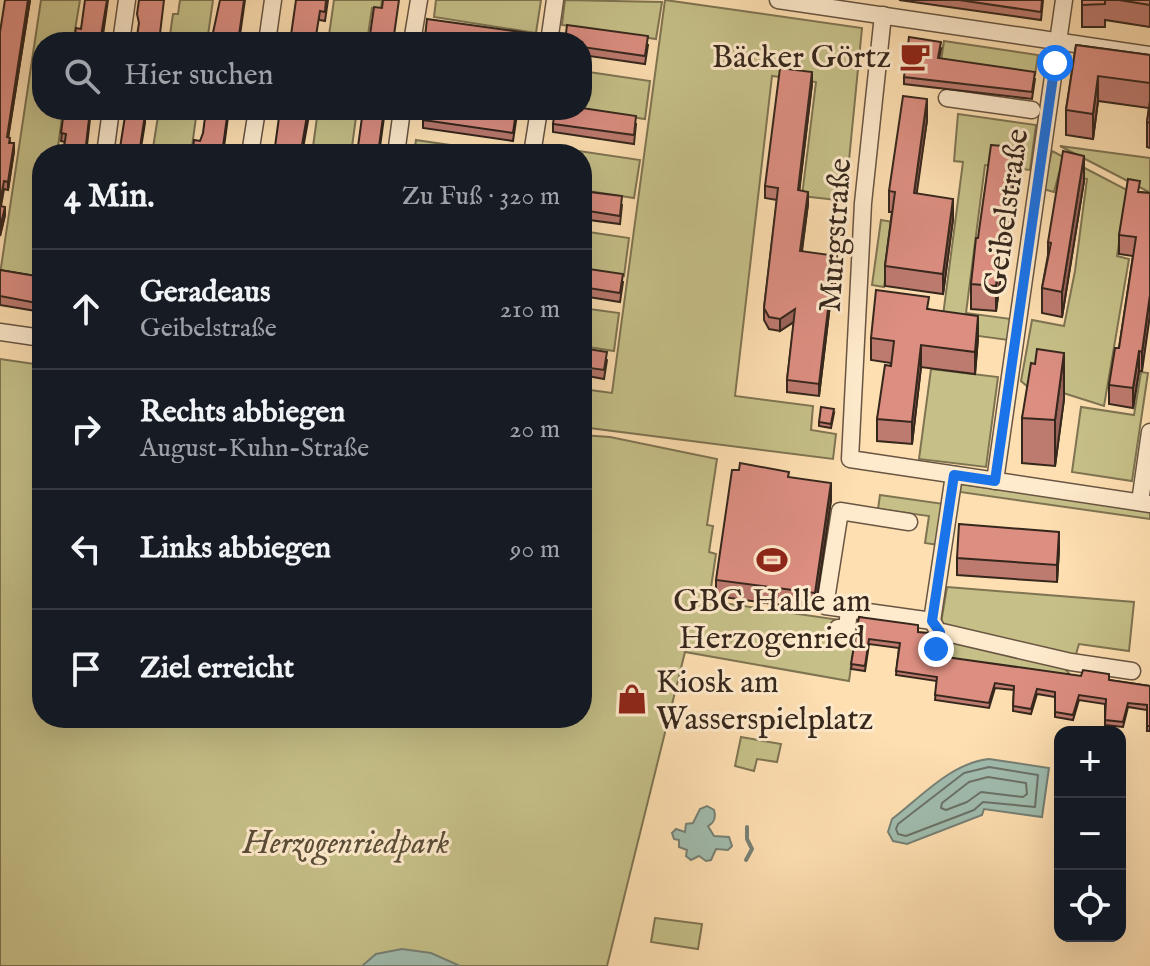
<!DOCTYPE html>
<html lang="de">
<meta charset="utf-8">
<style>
body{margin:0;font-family:"IM FELL English",serif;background:#242831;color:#f1f3f6}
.controls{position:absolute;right:24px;bottom:24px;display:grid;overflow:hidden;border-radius:16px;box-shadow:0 8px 32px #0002}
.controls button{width:72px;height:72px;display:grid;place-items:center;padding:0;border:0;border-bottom:2px solid #363941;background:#171b24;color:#f1f3f6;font:40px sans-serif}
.stop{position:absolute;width:24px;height:24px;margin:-18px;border:6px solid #1a73e8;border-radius:50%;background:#fff}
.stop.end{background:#1a73e8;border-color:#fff;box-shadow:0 2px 8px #0008}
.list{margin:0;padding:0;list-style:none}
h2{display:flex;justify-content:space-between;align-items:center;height:104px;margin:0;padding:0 32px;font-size:34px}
h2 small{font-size:26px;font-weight:400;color:#9ea1a6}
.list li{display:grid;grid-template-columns:52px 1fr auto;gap:24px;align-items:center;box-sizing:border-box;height:120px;padding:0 32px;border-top:2px solid #363941}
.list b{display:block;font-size:30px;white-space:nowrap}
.list p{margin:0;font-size:26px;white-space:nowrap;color:#9ea1a6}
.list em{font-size:26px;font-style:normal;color:#9ea1a6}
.icon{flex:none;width:44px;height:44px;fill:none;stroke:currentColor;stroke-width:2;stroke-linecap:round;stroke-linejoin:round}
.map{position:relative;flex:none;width:1150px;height:966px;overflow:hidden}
.search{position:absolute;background:#171b24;box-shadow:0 8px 32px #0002;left:32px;top:32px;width:560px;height:88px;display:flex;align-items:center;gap:20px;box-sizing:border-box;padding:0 28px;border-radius:32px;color:#9ea1a6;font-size:30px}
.panel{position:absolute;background:#171b24;box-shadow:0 8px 32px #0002;left:32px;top:144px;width:560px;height:584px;border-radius:32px}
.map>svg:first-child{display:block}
.green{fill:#c6c088;stroke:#7e7452;stroke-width:2}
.water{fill:#a0bcae;stroke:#768074;stroke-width:2}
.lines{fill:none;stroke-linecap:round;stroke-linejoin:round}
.shore{stroke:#6b7266;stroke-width:2}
.stream{stroke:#768074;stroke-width:4}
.minor-casing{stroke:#685542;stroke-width:19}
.minor{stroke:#feeacc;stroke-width:16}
.wall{fill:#bd7a6f;stroke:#36271d;stroke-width:2}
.shaded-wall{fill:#9a635a;stroke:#36271d;stroke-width:2}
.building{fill:#dc8e81;stroke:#36271d;stroke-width:2}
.route{stroke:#1a73e8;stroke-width:10}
.labels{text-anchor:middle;stroke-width:6;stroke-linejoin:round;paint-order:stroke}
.poi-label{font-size:32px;fill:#36271d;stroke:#feeacc;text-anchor:end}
.street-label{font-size:32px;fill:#36271d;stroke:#feeacc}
.park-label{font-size:32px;font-style:italic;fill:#5a4d38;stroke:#feeacc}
</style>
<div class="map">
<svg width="1150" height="966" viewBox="0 0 1150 966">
<rect width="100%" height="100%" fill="#fedfb1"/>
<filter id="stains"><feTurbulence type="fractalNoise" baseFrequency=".0025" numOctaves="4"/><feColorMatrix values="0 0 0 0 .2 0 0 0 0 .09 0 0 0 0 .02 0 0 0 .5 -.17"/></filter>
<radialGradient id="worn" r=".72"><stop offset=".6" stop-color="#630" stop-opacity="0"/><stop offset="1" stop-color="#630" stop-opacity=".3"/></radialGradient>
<g class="green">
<path d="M41 0H80L73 42H42V110H63L57 154H42V277L0 274Z"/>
<path d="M180 0H213L207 42H169L173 14H178Z"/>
<path d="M334 0H382L381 9 372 8 367 42H328Z"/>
<path d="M436 0H541L536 33 434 17Z"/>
<path d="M565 0 662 2 656 39 562 25Z"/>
<path d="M665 0 862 28 845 201 802 196 816 82 772 76 735 396 813 406 811 430 836 434 833 459 582 427V389L612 393Z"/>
<path d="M944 41 1038 55 1035 75 941 61Z"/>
<path d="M582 71 650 81 645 119 582 110Z"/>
<path d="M159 110H197L191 154H152Z"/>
<path d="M318 110H357L351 154H312Z"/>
<path d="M958 114 1036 125 1030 170 985 165 966 313 1011 319 1008 340 941 331 963 162 954 161Z"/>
<path d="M416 140 512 154H414Z"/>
<path d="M545 146 640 160 634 198 582 190V154H544Z"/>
<path d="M1060 146 1150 158V192L1147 191Z"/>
<path d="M1052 151 1127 190 1117 256 1129 259 1104 406 1057 391 1028 387 1021 381 1032 320 1064 326 1075 271 1087 179 1059 173 1054 192 1043 189Z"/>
<path d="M881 220 893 222 884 287 872 285Z"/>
<path d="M582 231 629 238 624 276 582 270Z"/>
<path d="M582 308 619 313 614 351 582 346Z"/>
<path d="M0 359 42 365V718H582V435L610 437 717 459 707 525 713 526 709 552 716 554 709 601 840 620 837 642 854 645 849 681 685 652 607 966H0Z"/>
<path d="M931 369 998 377 986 467 919 459Z"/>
<path d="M1141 372 1148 373 1132 481 1072 472 1081 407 1134 415Z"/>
<path d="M961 484 1150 511V519L960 492Z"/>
<path d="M880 495 944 504 939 545 925 543 929 516 878 509Z"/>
<path d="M947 587 1134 602 1129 651 1079 644 1076 654 1072 656 952 631 941 623Z"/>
<path d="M944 639 1063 666 1074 680 940 661Z"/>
<path d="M741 737 781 744 777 762 757 759 754 771 735 766Z"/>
<path d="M655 918 702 924 698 949 651 942Z"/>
</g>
<g class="water">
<path d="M989 759 1049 768 1042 817 984 809 982 815 907 844 893 841 888 832 892 819C921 797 951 763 989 759Z"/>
<path d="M707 806 714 810C716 817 715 822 708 826L714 836 729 837 732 846 728 850 716 849 711 860 706 861 699 856 691 860 686 856 687 850 679 847V840L674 839 672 833 676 829 685 832 686 824 693 823 700 809Z"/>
<path d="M402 949 431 953 460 966H362L376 954Z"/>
</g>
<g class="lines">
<g class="shore">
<path d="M989 767 1038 775 1035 807 983 802 974 810 906 836 898 834 896 829 898 824 964 773Z"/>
<path d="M988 777 1026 783 1027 794 1023 797 981 792 967 802 946 810 941 808 942 803 969 782Z"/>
</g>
<path class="stream" d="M746 860 752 849 747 839V827"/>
<g class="minor-casing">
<g id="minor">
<path d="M778 0 1150 55"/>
<path d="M883 15 863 203 850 459 1150 504"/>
<path d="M121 42 127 0"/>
<path d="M267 42 273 0"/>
<path d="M412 42 419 0"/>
<path d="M549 42 555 0"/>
<path d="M947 98 1032 110"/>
<path d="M105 154 111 110"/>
<path d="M250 154 257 110"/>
<path d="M396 154 402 110"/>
<path d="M532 154 539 110"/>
<path d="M0 332 42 338"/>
<path d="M995 481 1064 0"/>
<path d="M1140 502 1150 432"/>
<path d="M909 522 840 511 825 606 932 621 954 475"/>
<path d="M932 621 938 631 1071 662 1132 671"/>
<path d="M838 628 847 629 849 609"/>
<path d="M935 660 940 632"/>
</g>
</g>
<use href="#minor" class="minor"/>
</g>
<g class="wall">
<path d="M30 0 8 137 14 151 8 190 4 189 1 206 5 215 0 236V32Z"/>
<path d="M296 0H328L325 21 320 20Z"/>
<path d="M899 0H1043L1041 20Z"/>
<path d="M1082 0H1150V27L1105 20V27H1082Z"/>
<path d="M425 37 529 42H425Z"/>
<path d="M582 42 648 45 645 64 582 55Z"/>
<path d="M1076 45 1150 55V148L1147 147V122L1149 108 1098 101 1093 139 1066 135V110Z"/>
<path d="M941 49 939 59 1035 79 1032 99 904 84V77Z"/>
<path d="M812 84 799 191 808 204 802 251 837 268 835 288H832L819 396 787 392V380L794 322 780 331 769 329 764 320V308L777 200 765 198V186Z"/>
<path d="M62 110H91L86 154H63L65 142 61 141 64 114H62Z"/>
<path d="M423 120 516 121 513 141 423 128Z"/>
<path d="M927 120 916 193 953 219 943 294 885 286V266L892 212H889V191Z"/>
<path d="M553 124H636L634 144 553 132Z"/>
<path d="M1015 172 996 311 971 309V284L978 238Z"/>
<path d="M1084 181 1062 317 1042 313V288L1048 255V242Z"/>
<path d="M582 191 622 205 620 224 582 219Z"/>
<path d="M1140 192 1150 193 1142 371H1139L1133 408 1109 404V385L1119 348 1133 256 1119 254V235Z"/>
<path d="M582 268 623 282 620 302 582 296Z"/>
<path d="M0 270 42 277V312L0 305Z"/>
<path d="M929 309 978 338 975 374 921 367 912 444 877 441V419L891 363 871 360V338Z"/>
<path d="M582 348 607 360 604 379 582 375Z"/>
<path d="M1035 364 1064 399 1055 466 1022 463V418Z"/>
<path d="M834 413 831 428 819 426V422Z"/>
<path d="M789 478 831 500 815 610 716 596V580Z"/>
<path d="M1059 549 1057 582 957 575V558Z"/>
<path d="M859 617 918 630V632L928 638 925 659 932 666 1109 680 1150 686V731H1147V710L1128 707 1123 727 1105 725V704L1079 700 1073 720 1055 717V697L1037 694 1031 714 1013 711 1014 690 995 688 989 708 935 700 937 681 896 675 899 648 869 644 865 671 851 669Z"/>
</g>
<g class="shaded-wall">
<path d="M28 0H30L7 145V137Z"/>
<path d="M107 0H108L102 42H100Z"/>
<path d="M244 0H245L239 42H238Z"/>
<path d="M812 72V84L798 202V190Z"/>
<path d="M1098 76V101L1093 139V114Z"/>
<path d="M927 99V120L914 213V193Z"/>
<path d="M228 110H229L223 154H222Z"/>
<path d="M308 110H310L302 154H301Z"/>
<path d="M384 110H385L379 154H378Z"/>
<path d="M145 115V123L140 154H139Z"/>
<path d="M14 143V151L8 190V182Z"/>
<path d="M1015 147V172L996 311V286Z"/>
<path d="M1084 156V181L1062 317V292Z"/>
<path d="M808 192V204L800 263V251Z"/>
<path d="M953 199V219L943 294V274Z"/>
<path d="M5 207V215L0 236V228Z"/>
<path d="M832 276V288L819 396V384Z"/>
<path d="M1150 295V315L1142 371V352Z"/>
<path d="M795 309V321L780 331V319Z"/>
<path d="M978 316V338L975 374V352Z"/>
<path d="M921 345V367L912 444V422Z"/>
<path d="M1139 351V371L1133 408V388Z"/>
<path d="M1064 353V399L1055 466V420Z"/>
<path d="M831 483V500L815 610V593Z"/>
<path d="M1059 532V549L1057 582V565Z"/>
</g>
<g class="building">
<path d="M5 0H28L7 137 10 138 9 143H14L8 182 4 181 0 203V32Z"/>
<path d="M85 0H107L100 42H74L76 28 81 29Z"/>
<path d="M139 0H164L159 42H136L139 23 137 14Z"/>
<path d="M220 0H244L238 42H211Z"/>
<path d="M296 0H326L325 12 320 11 315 42H290Z"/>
<path d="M383 0H399L393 42H369L374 7 382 8Z"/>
<path d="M959 0H1042L1041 12Z"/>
<path d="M1082 0H1105V4L1082 5Z"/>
<path d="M1119 0H1150V5Z"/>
<path d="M427 19 529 33 527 42H444L435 41 436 38 425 37Z"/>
<path d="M567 25 648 36 645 56 582 47V42H565Z"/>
<path d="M909 37 941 42 938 58 1035 72 1032 92 904 77Z"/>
<path d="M1076 45 1150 55V83L1098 76 1093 114 1066 110Z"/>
<path d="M780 68 812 72 798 190 808 192 800 251 837 256 835 276H832L819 384 787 380 795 309 780 319 769 317 764 308 778 188 765 186Z"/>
<path d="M903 96 927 99 914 193 953 199 943 274 885 266 895 192 889 191Z"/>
<path d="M1150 101V123L1147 122Z"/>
<path d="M582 108 636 116 634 135 553 124 555 110H582Z"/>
<path d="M64 110H90L85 154H63L66 134 61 133Z"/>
<path d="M126 110H149L147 116 145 115 139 154H119Z"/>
<path d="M206 110H228L222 154H192L194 140 200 141 203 133Z"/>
<path d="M280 110H308L301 151 306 152V154H274Z"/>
<path d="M363 110H384L378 154H357Z"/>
<path d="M424 110H502L516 112 513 133 423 120Z"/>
<path d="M991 145 1015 147 996 286 971 284 976 238H978Z"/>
<path d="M1063 151 1084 156 1062 292 1042 288 1051 243 1048 242Z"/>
<path d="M1128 179 1140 181 1138 192 1150 193V295L1142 352 1139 351 1133 388 1109 385 1115 348H1119L1136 237 1119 235Z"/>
<path d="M582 191 622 196 620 216 582 210Z"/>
<path d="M0 206 5 207 0 228Z"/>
<path d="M582 268 623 274 620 293 582 287Z"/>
<path d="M0 270 42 277V304L0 296Z"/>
<path d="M876 290 929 297 927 309 978 316 975 352 921 345 912 422 877 419 885 365 891 366 894 341 871 338Z"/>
<path d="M582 348 607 352 604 370 582 367Z"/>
<path d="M1037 349 1064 353 1055 420 1022 418 1031 363 1035 364Z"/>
<path d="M821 407 834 409 831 424 819 422Z"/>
<path d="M740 463 789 472 788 477 831 483 815 593 716 580 732 470H739Z"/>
<path d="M959 524 1059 532 1057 565 957 558Z"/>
<path d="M859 617 918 625V632L928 633 924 658 932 666 939 665 946 657 1081 676 1083 670 1109 674V680L1150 686V726H1147V705L1128 703 1123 722 1105 720 1106 699 1079 695 1073 715 1055 712V692L1037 689 1031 709 1013 706 1014 686 995 683 989 703 935 695 937 677 896 671 900 643 869 639 865 666 851 664Z"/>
</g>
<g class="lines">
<path class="route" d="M936 649 940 632 932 621 954 475 995 481 1055 63"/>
</g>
<defs>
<g id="cafe-bare" transform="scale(2.4)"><path d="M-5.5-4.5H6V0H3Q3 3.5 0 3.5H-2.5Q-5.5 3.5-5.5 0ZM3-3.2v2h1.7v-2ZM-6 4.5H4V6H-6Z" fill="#8f2418" stroke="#feeacc" stroke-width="2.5" paint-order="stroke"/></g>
<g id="stadium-bare" transform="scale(2.4)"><path d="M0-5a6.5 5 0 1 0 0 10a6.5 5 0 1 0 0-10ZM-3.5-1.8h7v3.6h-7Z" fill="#8f2418" stroke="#feeacc" stroke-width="2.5" paint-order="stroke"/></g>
<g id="shop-bare" transform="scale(2.4)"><path d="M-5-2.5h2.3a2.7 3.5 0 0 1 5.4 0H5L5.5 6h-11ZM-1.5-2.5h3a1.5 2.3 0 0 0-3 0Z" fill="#8f2418" stroke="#feeacc" stroke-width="2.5" paint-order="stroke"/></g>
</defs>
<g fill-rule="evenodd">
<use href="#cafe-bare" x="915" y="56"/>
<use href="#stadium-bare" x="772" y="560"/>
<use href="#shop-bare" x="632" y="699"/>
</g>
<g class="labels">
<g class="poi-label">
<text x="891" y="67">Bäcker Görtz</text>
<text x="772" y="611" text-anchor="middle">GBG Halle am<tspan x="772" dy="37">Herzogenried</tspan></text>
<text x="656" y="692" text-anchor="start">Kiosk am<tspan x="656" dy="37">Wasserspielplatz</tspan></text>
</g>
<g class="street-label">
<text transform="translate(1005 212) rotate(-82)" y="11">Geibelstraße</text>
<text transform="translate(834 235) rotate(-86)" y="11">Murgstraße</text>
</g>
<g class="park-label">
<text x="346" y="853">Herzogenriedpark</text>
</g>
</g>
<rect width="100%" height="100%" filter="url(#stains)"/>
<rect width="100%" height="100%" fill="url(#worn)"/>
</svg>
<div class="controls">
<button>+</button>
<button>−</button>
<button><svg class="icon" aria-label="locate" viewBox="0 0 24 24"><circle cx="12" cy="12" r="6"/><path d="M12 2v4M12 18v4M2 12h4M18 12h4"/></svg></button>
</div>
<div class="stop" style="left:1055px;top:63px"></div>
<div class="stop end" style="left:936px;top:649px"></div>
<div class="search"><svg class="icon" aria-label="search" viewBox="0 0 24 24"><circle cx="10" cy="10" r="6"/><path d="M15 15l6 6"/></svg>Hier suchen</div>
<section class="panel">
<h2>4 Min.<small>Zu Fuß · 320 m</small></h2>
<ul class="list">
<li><svg class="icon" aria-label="ahead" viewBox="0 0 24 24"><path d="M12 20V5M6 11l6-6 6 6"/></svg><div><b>Geradeaus</b><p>Geibelstraße</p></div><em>210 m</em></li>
<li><svg class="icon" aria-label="right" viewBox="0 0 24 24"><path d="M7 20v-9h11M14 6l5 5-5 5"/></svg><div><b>Rechts abbiegen</b><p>August-Kuhn-Straße</p></div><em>20 m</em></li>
<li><svg class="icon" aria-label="left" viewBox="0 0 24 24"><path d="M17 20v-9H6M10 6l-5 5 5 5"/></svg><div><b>Links abbiegen</b></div><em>90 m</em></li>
<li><svg class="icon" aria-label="arrive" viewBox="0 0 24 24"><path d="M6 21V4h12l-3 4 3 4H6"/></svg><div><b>Ziel erreicht</b></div></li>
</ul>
</section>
</div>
